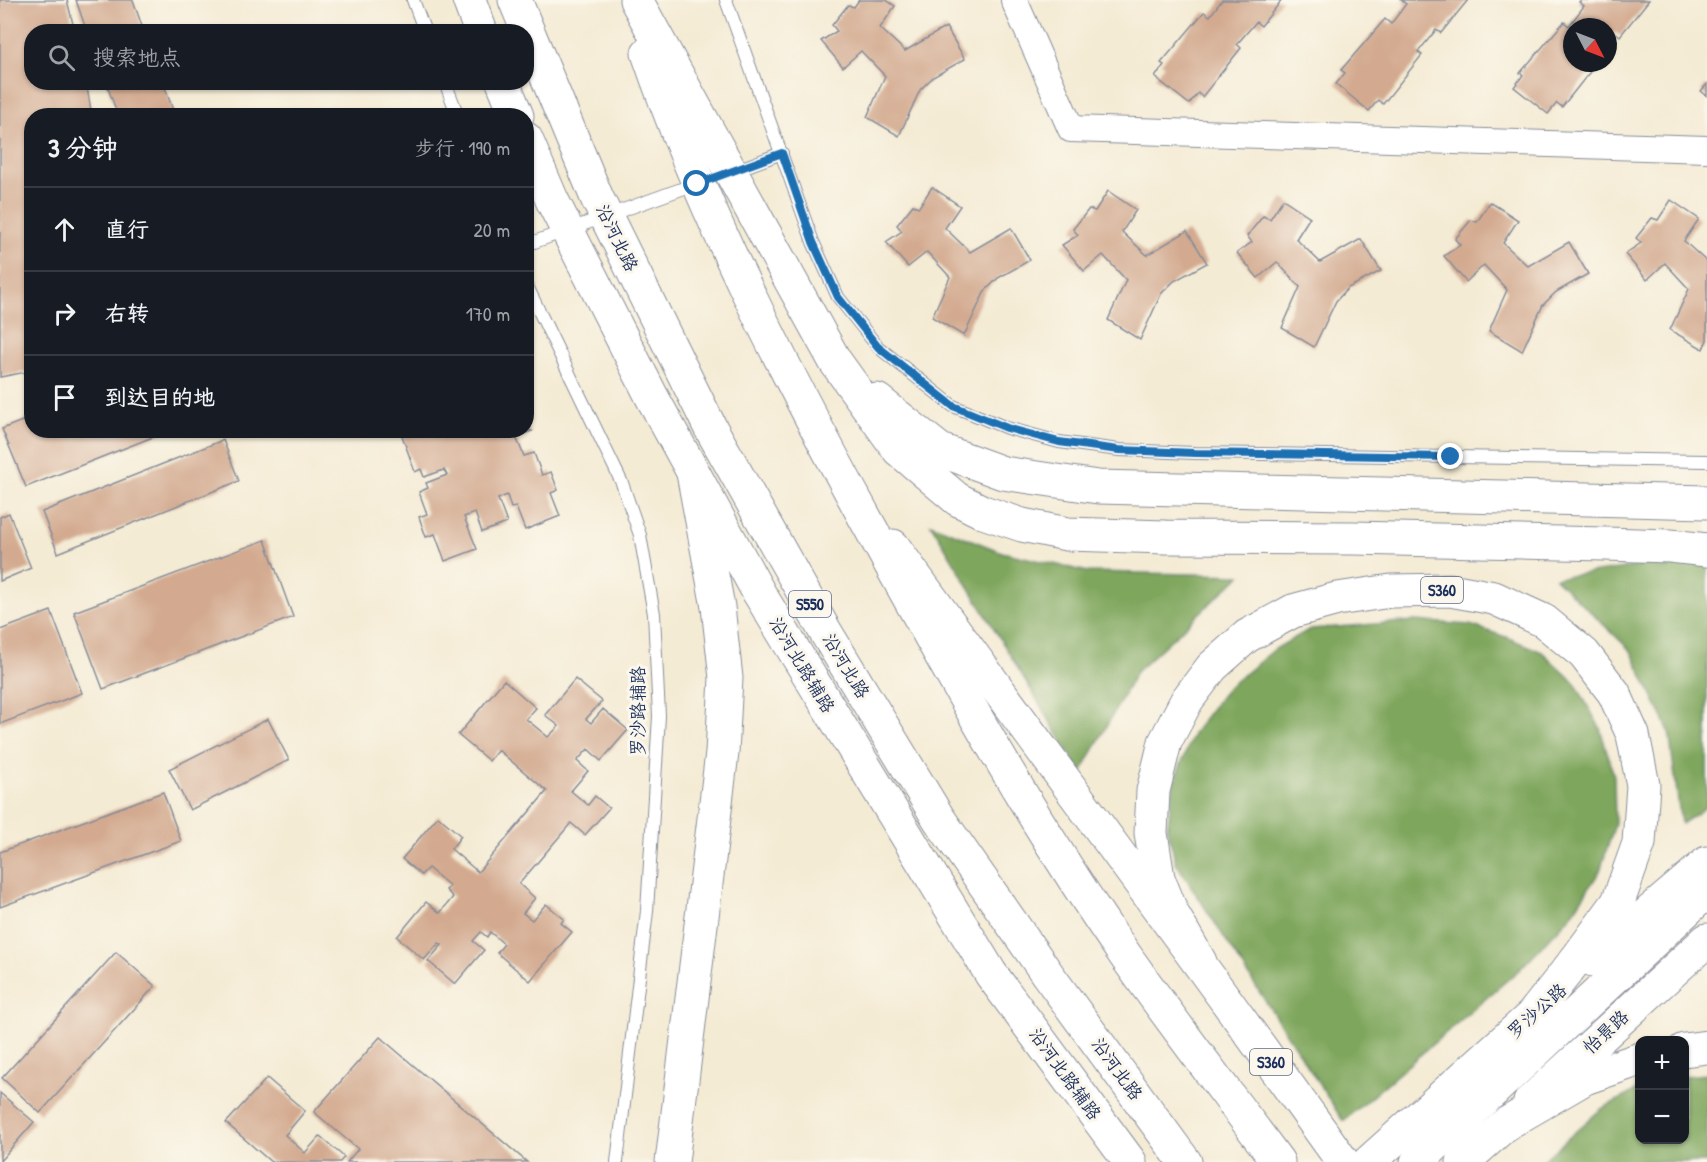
<!DOCTYPE html>
<html lang="zh">
<meta charset="utf-8">
<style>
body{margin:0;font-family:"Patrick Hand","LXGW WenKai TC",sans-serif;background:#20242c;color:#f1f3f6}
.controls{position:absolute;right:18px;bottom:18px;display:grid;overflow:hidden;border-radius:12px;box-shadow:0 2px 4px #0004}
.controls button{width:54px;height:54px;display:grid;place-items:center;padding:0;border:0;border-bottom:2px solid #363941;background:#171b24;color:#f1f3f6;font:30px sans-serif}
.compass{position:absolute;left:1563px;top:18px;width:54px;height:54px;border-radius:50%;background:#171b24;box-shadow:0 2px 4px #0004;rotate:132deg}
.stop{position:absolute;width:18px;height:18px;margin:-14px;border:4px solid #1f6fb2;border-radius:50%;background:#fff}
.stop.end{background:#1f6fb2;border-color:#fff;box-shadow:0 2px 6px #0008}
.list{margin:0;padding:0;list-style:none}
h2{display:flex;justify-content:space-between;align-items:center;height:78px;margin:0;padding:0 24px;font-size:26px}
h2 small{font-size:20px;font-weight:400;color:#9ea1a6}
.list li{display:grid;grid-template-columns:39px 1fr auto;gap:18px;align-items:center;box-sizing:border-box;height:84px;padding:0 24px;border-top:2px solid #363941}
.list b{display:block;font-size:22px;white-space:nowrap}
.list em{font-size:20px;font-style:normal;color:#9ea1a6}
.icon{flex:none;width:33px;height:33px;fill:none;stroke:currentColor;stroke-width:2;stroke-linecap:round;stroke-linejoin:round}
.map{position:relative;flex:none;width:1707px;height:1162px;overflow:hidden}
.search{position:absolute;background:#171b24;box-shadow:0 2px 4px #0004;left:24px;top:24px;width:510px;height:66px;display:flex;align-items:center;gap:15px;box-sizing:border-box;padding:0 21px;border-radius:24px;color:#9ea1a6;font-size:22px}
.panel{position:absolute;background:#171b24;box-shadow:0 2px 4px #0004;left:24px;top:108px;width:510px;height:330px;border-radius:24px}
.map>svg:first-child{display:block}
.forest{fill:#7ea65c;stroke:#4c6a5d;stroke-width:1.5}
.building{fill:#d3aa90}
.lines{fill:none;stroke-linecap:round;stroke-linejoin:round}
.lane-casing{stroke:#888d99;stroke-width:14}
.street-casing{stroke:#888d99;stroke-width:28}
.primary-casing{stroke:#888d99;stroke-width:35}
.highway-casing{stroke:#888d99;stroke-width:35}
.lane{stroke:#fff;stroke-width:12}
.street{stroke:#fff;stroke-width:26}
.primary{stroke:#fff;stroke-width:33}
.highway{stroke:#fff;stroke-width:33}
.route{stroke:#1f6fb2;stroke-width:8}
.labels{text-anchor:middle;stroke-width:6;stroke-linejoin:round;paint-order:stroke}
.shield{fill:#fbf7ec;stroke:#5e6b89;stroke-width:1.5}
.shield-label{font-size:16px;font-weight:bold;fill:#1b2f5e}
.street-label{font-size:18px;fill:#1b2f5e;stroke:#fbf7ec}
</style>
<div class="map">
<svg width="1707" height="1162" viewBox="0 0 1707 1162">
<rect width="100%" height="100%" fill="#fbf7ec"/>
<filter id="ink" filterUnits="userSpaceOnUse"><feTurbulence type="fractalNoise" baseFrequency=".0167" numOctaves="2"/><feDisplacementMap in="SourceGraphic" scale="12" xChannelSelector="R" yChannelSelector="G"/><feConvolveMatrix kernelMatrix="1 2 1 2 8 2 1 2 1" color-interpolation-filters="sRGB"/></filter>
<filter id="wash" filterUnits="userSpaceOnUse"><feTurbulence type="fractalNoise" baseFrequency=".008" numOctaves="4" result="noise"/><feDisplacementMap in="SourceGraphic" scale="24" xChannelSelector="R" yChannelSelector="G"/><feGaussianBlur stdDeviation="1.35" result="paint"/><feColorMatrix in="noise" values="0 0 0 0 0 0 0 0 0 0 0 0 0 0 0 0 0 1.4 0 .05"/><feComposite in="paint" operator="in"/></filter>
<g filter="url(#wash)">
<rect width="100%" height="100%" fill="#f4ebd4"/>
<g class="forest">
<path d="M931 524 1002 552 1088 572 1241 575 1136 672 1081 773Z"/>
<path d="M1707 556V806L1681 824 1669 731 1631 651 1555 578Z"/>
<path d="M1415 621 1470 625 1506 637 1542 652 1575 683 1600 728 1614 776 1615 824 1600 871 1570 917 1519 970 1343 1121 1176 863 1167 829 1174 781 1194 732 1227 688 1275 649 1310 629Z"/>
<path d="M1707 1074V1162H1541L1601 1109 1639 1089 1640 1140H1684L1685 1076Z"/>
</g>
<g id="blocks">
<g class="building">
<path d="M0 0H67L75 32H32V82H86L92 116H32V371L0 377Z"/>
<path d="M76 0H133L144 32H87Z"/>
<path d="M859 0H886L895 6 880 28 905 51 946 27 965 59 933 77 920 90 899 136 867 117 885 76 861 51 843 67 821 41 837 31 832 25 848 5 854 7Z"/>
<path d="M1222 0H1282L1261 26 1256 22 1237 44 1241 48 1202 97 1198 93 1189 104 1155 77 1164 65 1161 63 1204 12 1210 16Z"/>
<path d="M1401 0H1468L1441 33 1436 30 1418 52 1422 55 1383 104 1378 100 1369 111 1336 84 1345 73 1341 70 1385 19 1391 24 1406 4Z"/>
<path d="M1581 0H1649L1620 36 1615 32 1608 41V27H1572V63H1597L1562 107 1557 103 1548 114 1514 87 1523 75 1520 73 1564 22 1569 26 1584 6 1579 2Z"/>
<path d="M106 82H163L175 116H118Z"/>
<path d="M1707 84V96L1701 91Z"/>
<path d="M932 187 960 206 945 228 970 252 1011 228 1030 260 998 278 985 291 964 336 932 317 950 277 927 252 908 267 886 242 902 231 897 225 913 205 919 207Z"/>
<path d="M1108 191 1136 210 1122 232 1147 255 1187 231 1207 263 1174 281 1161 294 1140 340 1108 320 1126 280 1103 255 1084 271 1062 245 1078 235 1073 229 1089 209 1095 211Z"/>
<path d="M1283 199 1310 217 1296 239 1320 262 1361 239 1381 271 1348 288 1336 301 1314 347 1282 328 1300 287 1277 262 1258 278 1237 253 1252 242 1247 236 1263 216 1270 219Z"/>
<path d="M1671 200 1699 219 1684 241 1707 262V340L1703 349 1670 330 1689 289 1665 263 1647 280 1625 254 1641 243 1636 238 1652 218 1658 220Z"/>
<path d="M1490 202 1518 220 1503 243 1528 266 1569 242 1588 274 1556 292 1543 305 1522 351 1489 331 1507 290 1484 265 1466 282 1444 256 1460 245 1455 239 1471 220 1477 222Z"/>
<path d="M32 417V430L168 431 26 487 2 429Z"/>
<path d="M527 425 529 430 532 431 516 437 524 456 534 453 542 475 551 472 558 490 551 493 560 516 525 530 516 507 511 508 507 495 498 499 507 523 482 532 475 513 464 517 477 549 445 561 435 534 426 537 419 517 427 514 419 492 428 488 426 483 447 475 444 470 424 477 421 469 415 472 400 430H437L439 438 448 434 447 430H526Z"/>
<path d="M223 440 239 481 58 553 42 512Z"/>
<path d="M9 513 31 568 0 581V517Z"/>
<path d="M265 540 293 617 103 689 74 612Z"/>
<path d="M51 611 82 693 0 724V630Z"/>
<path d="M575 679 602 701 586 719 591 723 603 709 628 730 601 761 588 749 577 761 588 771 571 791 588 805 595 796 609 808 585 835 571 823 519 884 535 898 523 913 532 920 546 904 564 919 561 923 572 932 530 981 497 953 504 944 490 932 487 937 481 932 473 941 484 950 455 984 428 961 442 945 439 943 424 960 397 937 426 902 440 913 453 897 446 890 450 886 428 868 421 875 402 859 438 816 461 836 451 849 478 872 547 791 498 750 489 761 458 735 504 680 536 708 526 719 548 737 559 726 545 715Z"/>
<path d="M268 719 289 760 190 810 169 769Z"/>
<path d="M163 792 181 841 0 907V852Z"/>
<path d="M116 952 155 986 40 1113 2 1078Z"/>
<path d="M380 1037 527 1162H347L358 1149 314 1112Z"/>
<path d="M267 1078 305 1111 285 1135 305 1153 320 1136 344 1157 340 1162H271L226 1123Z"/>
<path d="M0 1093 34 1122 0 1161Z"/>
</g>
</g>
</g>
<g filter="url(#ink)">
<use href="#blocks" fill-opacity="0" stroke="#888d99" stroke-width="1.5"/>
<g class="lines">
<g class="lane-casing">
<g id="lane">
<path d="M413 0 425 32"/>
<path d="M726 0 813 242 838 297 878 347 953 406 1007 428 1059 442 1119 450 1195 453 1707 461"/>
<path d="M445 82 458 116"/>
<path d="M731 172 782 153"/>
<path d="M526 245 698 183"/>
<path d="M526 284 622 483 640 535 654 614 659 716 647 911 617 1162"/>
</g>
</g>
<g class="street-casing">
<path id="street" d="M1014 0 1071 129 1707 149"/>
</g>
<g class="primary-casing">
<g id="primary">
<path d="M469 0 481 32"/>
<path d="M503 82 517 116"/>
<path d="M526 139 552 200 652 397 759 593 991 974 1130 1162"/>
<path d="M893 546C1042 751 1195 955 1343 1162"/>
<path d="M1530 1102 1707 940"/>
</g>
</g>
<g class="highway-casing">
<g id="highway">
<path d="M515 0 597 198 710 427 825 631 939 819 1048 975 1185 1162"/>
<path d="M636 0 835 361 899 450 957 499 983 512 1022 525 1067 534 1166 537 1354 538 1605 544 1670 546 1707 550"/>
<path d="M648 53C704 215 783 368 865 518 947 667 1028 816 1125 955 1174 1025 1227 1093 1278 1162"/>
<path d="M877 400 940 450 1003 473 1098 487 1707 502"/>
<path d="M1593 960 1707 863"/>
<path d="M1200 962 1172 913 1158 878 1151 833 1153 791 1165 742 1187 700 1212 667 1247 636 1293 611 1337 599 1391 591 1450 590 1494 598 1544 621 1584 654 1614 693 1633 735 1643 785 1639 843 1618 902 1578 957 1531 1017"/>
<path d="M1684 1050 1707 1047"/>
<path d="M672 1162 722 753 726 678 718 607 693 473"/>
<path d="M1369 1162 1546 1003"/>
<path d="M1417 1162 1707 891"/>
<path d="M1463 1162 1506 1124 1585 1078 1640 1059"/>
</g>
</g>
<use href="#lane" class="lane"/>
<use href="#street" class="street"/>
<use href="#primary" class="primary"/>
<use href="#highway" class="highway"/>
</g>
</g>
<g class="lines" filter="url(#ink)">
<path class="route" d="M697 184 782 153 813 242 838 297 878 347 953 406 1007 428 1059 442 1119 450 1195 453 1451 457"/>
</g>
<g class="labels">
<g class="shield">
<rect x="1421" y="577" width="42" height="26" rx="4.5"/>
<rect x="789" y="591" width="42" height="26" rx="4.5"/>
<rect x="1250" y="1049" width="42" height="26" rx="4.5"/>
</g>
<g class="shield-label">
<text x="1442" y="596">S360</text>
<text x="810" y="610">S550</text>
<text x="1271" y="1068">S360</text>
</g>
<g class="street-label">
<text transform="translate(617 238) rotate(64)" y="6">沿河北路</text>
<text transform="translate(802 665) rotate(59)" y="6">沿河北路辅路</text>
<text transform="translate(846 666) rotate(59)" y="6">沿河北路</text>
<text transform="translate(638 711) rotate(-90)" y="6">罗沙路辅路</text>
<text transform="translate(1537 1011) rotate(-42)" y="6">罗沙公路</text>
<text transform="translate(1606 1032) rotate(-43)" y="6">怡景路</text>
<text transform="translate(1117 1069) rotate(54)" y="6">沿河北路</text>
<text transform="translate(1065 1074) rotate(54)" y="6">沿河北路辅路</text>
</g>
</g>
</svg>
<div class="controls">
<button>+</button>
<button>−</button>
</div>
<svg class="compass" viewBox="-18 -18 36 36"><path d="M0-13l5 13h-10z" fill="#e53935"/><path d="M0 13l5-13h-10z" fill="#9ea1a6"/></svg>
<div class="stop" style="left:697px;top:184px"></div>
<div class="stop end" style="left:1451px;top:457px"></div>
<div class="search"><svg class="icon" aria-label="search" viewBox="0 0 24 24"><circle cx="10" cy="10" r="6"/><path d="M15 15l6 6"/></svg>搜索地点</div>
<section class="panel">
<h2>3 分钟<small>步行 · 190 m</small></h2>
<ul class="list">
<li><svg class="icon" aria-label="ahead" viewBox="0 0 24 24"><path d="M12 20V5M6 11l6-6 6 6"/></svg><div><b>直行</b></div><em>20 m</em></li>
<li><svg class="icon" aria-label="right" viewBox="0 0 24 24"><path d="M7 20v-9h11M14 6l5 5-5 5"/></svg><div><b>右转</b></div><em>170 m</em></li>
<li><svg class="icon" aria-label="arrive" viewBox="0 0 24 24"><path d="M6 21V4h12l-3 4 3 4H6"/></svg><div><b>到达目的地</b></div></li>
</ul>
</section>
</div>
